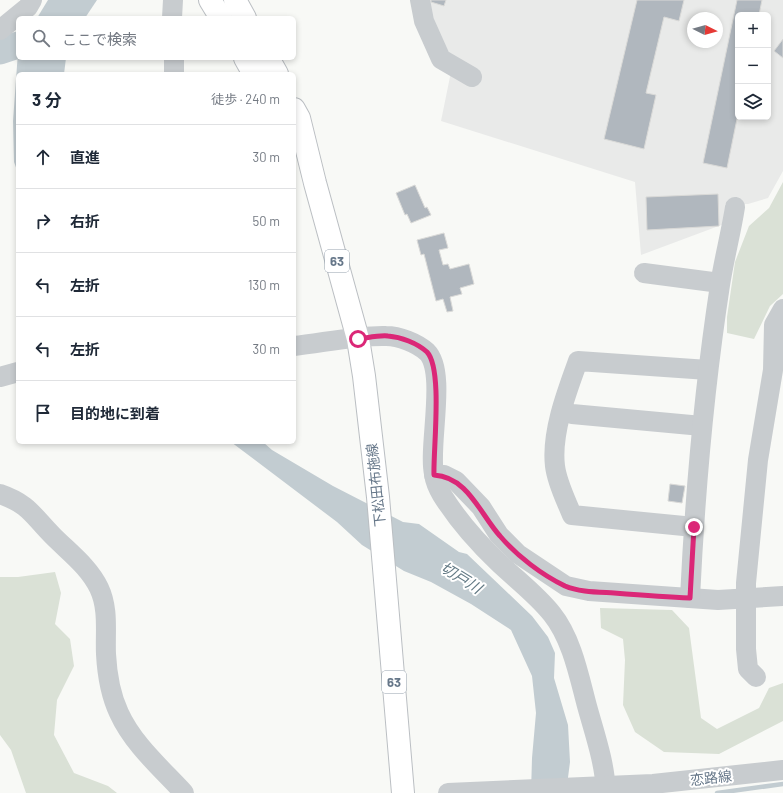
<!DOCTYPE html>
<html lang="ja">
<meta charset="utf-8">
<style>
body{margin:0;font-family:Barlow,"Noto Sans JP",sans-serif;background:#f2f2f3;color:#1f2937}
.controls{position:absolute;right:12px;top:12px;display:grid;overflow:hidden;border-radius:6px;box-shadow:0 2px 6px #0003}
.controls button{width:36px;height:36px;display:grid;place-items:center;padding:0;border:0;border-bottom:1px solid #e0e1e3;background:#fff;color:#1f2937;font:20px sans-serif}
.compass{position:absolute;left:687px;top:12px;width:36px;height:36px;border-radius:50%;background:#fff;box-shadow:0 2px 6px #0003;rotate:95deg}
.stop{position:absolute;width:12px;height:12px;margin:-9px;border:3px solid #db2777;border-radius:50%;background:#fff}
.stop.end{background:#db2777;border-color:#fff;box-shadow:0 1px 4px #0008}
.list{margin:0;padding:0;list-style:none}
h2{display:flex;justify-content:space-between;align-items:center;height:52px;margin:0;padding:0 16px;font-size:17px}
h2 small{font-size:13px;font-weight:400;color:#747a83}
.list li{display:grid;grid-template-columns:26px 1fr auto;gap:12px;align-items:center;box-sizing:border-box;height:64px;padding:0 16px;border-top:1px solid #e0e1e3}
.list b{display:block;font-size:15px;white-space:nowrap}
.list em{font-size:13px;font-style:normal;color:#747a83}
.icon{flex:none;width:22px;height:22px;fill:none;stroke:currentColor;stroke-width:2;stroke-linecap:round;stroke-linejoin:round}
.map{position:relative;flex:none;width:783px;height:793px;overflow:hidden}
.search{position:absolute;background:#fff;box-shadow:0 2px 6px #0003;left:16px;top:16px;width:280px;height:44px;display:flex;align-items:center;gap:10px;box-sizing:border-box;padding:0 14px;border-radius:6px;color:#747a83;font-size:15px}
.panel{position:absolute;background:#fff;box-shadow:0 2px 6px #0003;left:16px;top:72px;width:280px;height:372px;border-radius:6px}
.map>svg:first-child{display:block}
.built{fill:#e9eae9;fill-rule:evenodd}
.green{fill:#dae1d6}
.water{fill:#c2ccd1}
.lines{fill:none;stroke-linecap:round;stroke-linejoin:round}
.stream{stroke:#c2ccd1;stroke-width:4.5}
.river{stroke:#c2ccd1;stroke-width:27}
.building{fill:#b0b7be;stroke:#dadad8}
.major-casing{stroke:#bbbfc3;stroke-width:24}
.minor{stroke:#c8cccf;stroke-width:20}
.major{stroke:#fff;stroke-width:22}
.route{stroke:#db2777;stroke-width:5}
.labels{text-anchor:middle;stroke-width:4;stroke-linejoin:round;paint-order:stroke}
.shield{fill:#fff;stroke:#94a0ac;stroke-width:1}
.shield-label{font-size:13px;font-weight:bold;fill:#667789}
.street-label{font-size:14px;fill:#667789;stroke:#fff}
.water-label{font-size:15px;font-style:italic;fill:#627984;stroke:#fff}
</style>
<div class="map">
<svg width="783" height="793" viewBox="0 0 783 793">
<rect width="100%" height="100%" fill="#f8f9f6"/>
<path class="built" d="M424 0H783V171L768 198 748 204H725L724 224 641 255 635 182 441 121 453 62ZM738 15H768V117H738ZM693 18H717V42H693Z"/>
<g class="green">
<path d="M783 182V294L770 306 754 339 727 333V317L735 262 749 226 769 208Z"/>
<path d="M55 572 61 593 55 624 70 639 74 666 57 700 54 735 74 773 108 786 117 793H26L11 750 0 735V577H18Z"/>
<path d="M600 608 672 610 689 628 701 718 717 729 759 708 769 688 783 683V721L719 754 664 752 635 732 623 705 625 660 623 639 601 628Z"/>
</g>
<g class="water">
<path d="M48 0H97L85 18H37Z"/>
<path d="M18 52V58H66L64 74H18V173L14 162 13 121Z"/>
<path d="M231 442H263L272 450 333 486 403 522 419 524 459 552 467 554 532 616 548 637 555 653 554 678 568 725 570 762 566 793H531L532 758 536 713 532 676 511 630 471 604 431 582 404 571 362 545 337 522Z"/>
</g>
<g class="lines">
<path class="stream" d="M717 793 783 784"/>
<path class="river" d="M0 51 18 45"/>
</g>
<g class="building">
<path d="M431 0H446L444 6 431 2Z"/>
<path d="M637 0H684L679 21 664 17 646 93 656 95 644 149 604 139Z"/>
<path d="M737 0H762L759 15H738V114L727 168 703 163Z"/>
<path d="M783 39V58L774 51Z"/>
<path d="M415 185 425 208 427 207 431 215 411 223 407 214 405 215 396 193Z"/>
<path d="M718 194 719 226 647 230 646 197Z"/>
<path d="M444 233 448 248 439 250 443 265 448 264 450 269 469 264 474 284 460 288 462 294 450 297 453 311 447 312 443 299 436 301 424 254 421 255 417 240Z"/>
<path d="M670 484 685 486 682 503 668 501Z"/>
</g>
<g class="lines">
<g class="major-casing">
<g id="major">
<path d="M210 0 221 18"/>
<path d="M235 0 245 18"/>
<path d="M245 58 254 74"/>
<path d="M268 58 277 74"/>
<path d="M294 109 299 118 315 183 358 339 364 376 378 497 403 793"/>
</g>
</g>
<g class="minor">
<path d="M420 0 424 21 441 59 472 77"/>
<path d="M172 18 173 0"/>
<path d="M0 30 28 7 32 0"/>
<path d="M174 58V74"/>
<path d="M644 273 720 283"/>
<path d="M294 346C322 343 359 335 386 336 399 336 417 343 427 352 447 372 428 446 434 474 435 481 439 490 442 495 457 519 479 544 499 563 517 580 537 595 552 614 572 639 579 676 587 706 595 735 605 763 606 793"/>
<path d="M0 377 18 372"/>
<path d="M562 411 572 414 702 426"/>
<path d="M434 475H444L456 481 481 507 499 535 518 554 566 586 589 591 718 600 783 596"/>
<path d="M0 494C29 504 33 516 53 536 70 553 89 567 99 588 109 609 105 632 106 654 107 673 111 696 119 713 133 744 161 768 184 793"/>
<path d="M694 527 572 515C566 500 557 483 555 466 551 433 567 391 578 361L708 370"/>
<path d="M690 598C695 493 704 389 720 285 724 259 731 233 735 207"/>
<path d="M756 677 748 669 746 649V583L758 460 773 370 774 325 783 309"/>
<path d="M448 793 653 784 783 770"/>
</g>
<use href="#major" class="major"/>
</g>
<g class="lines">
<path class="route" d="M358 339C367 338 379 335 388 336 401 337 417 343 427 352 443 369 433 450 434 475 468 477 480 514 500 536 517 556 542 575 565 586 579 592 598 592 614 593 639 595 664 597 690 598L694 527"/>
</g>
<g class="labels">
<g class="shield">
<rect x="325" y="250" width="24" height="22" rx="3"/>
<rect x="382" y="671" width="24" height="22" rx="3"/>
</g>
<g class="shield-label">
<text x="337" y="266">63</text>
<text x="394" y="687">63</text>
</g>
<g class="street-label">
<text transform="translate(376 485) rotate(-96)" y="5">下松田布施線</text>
<text transform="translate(711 778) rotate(-6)" y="5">恋路線</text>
</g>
<g class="water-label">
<text transform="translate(461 578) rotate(32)" y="5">切戸川</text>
</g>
</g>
</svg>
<div class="controls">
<button>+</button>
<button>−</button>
<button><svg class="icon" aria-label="layers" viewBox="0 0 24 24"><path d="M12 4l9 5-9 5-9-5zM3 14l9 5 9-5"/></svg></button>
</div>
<svg class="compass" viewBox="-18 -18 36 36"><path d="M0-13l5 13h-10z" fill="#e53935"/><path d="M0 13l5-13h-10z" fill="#747a83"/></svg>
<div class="stop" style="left:358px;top:339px"></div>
<div class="stop end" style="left:694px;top:527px"></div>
<div class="search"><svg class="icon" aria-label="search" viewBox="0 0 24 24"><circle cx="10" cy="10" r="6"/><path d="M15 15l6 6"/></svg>ここで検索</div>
<section class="panel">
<h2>3 分<small>徒歩 · 240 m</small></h2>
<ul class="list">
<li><svg class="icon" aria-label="ahead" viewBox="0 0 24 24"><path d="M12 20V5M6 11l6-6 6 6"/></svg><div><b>直進</b></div><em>30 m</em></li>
<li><svg class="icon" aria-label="right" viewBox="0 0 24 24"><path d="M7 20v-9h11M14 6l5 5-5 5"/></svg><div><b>右折</b></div><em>50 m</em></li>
<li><svg class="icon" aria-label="left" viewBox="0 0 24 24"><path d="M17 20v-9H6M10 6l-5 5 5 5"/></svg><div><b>左折</b></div><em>130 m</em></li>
<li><svg class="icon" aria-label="left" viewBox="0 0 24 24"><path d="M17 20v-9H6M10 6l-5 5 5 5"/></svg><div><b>左折</b></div><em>30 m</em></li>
<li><svg class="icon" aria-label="arrive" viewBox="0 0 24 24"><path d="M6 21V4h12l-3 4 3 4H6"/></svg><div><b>目的地に到着</b></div></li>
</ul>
</section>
</div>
